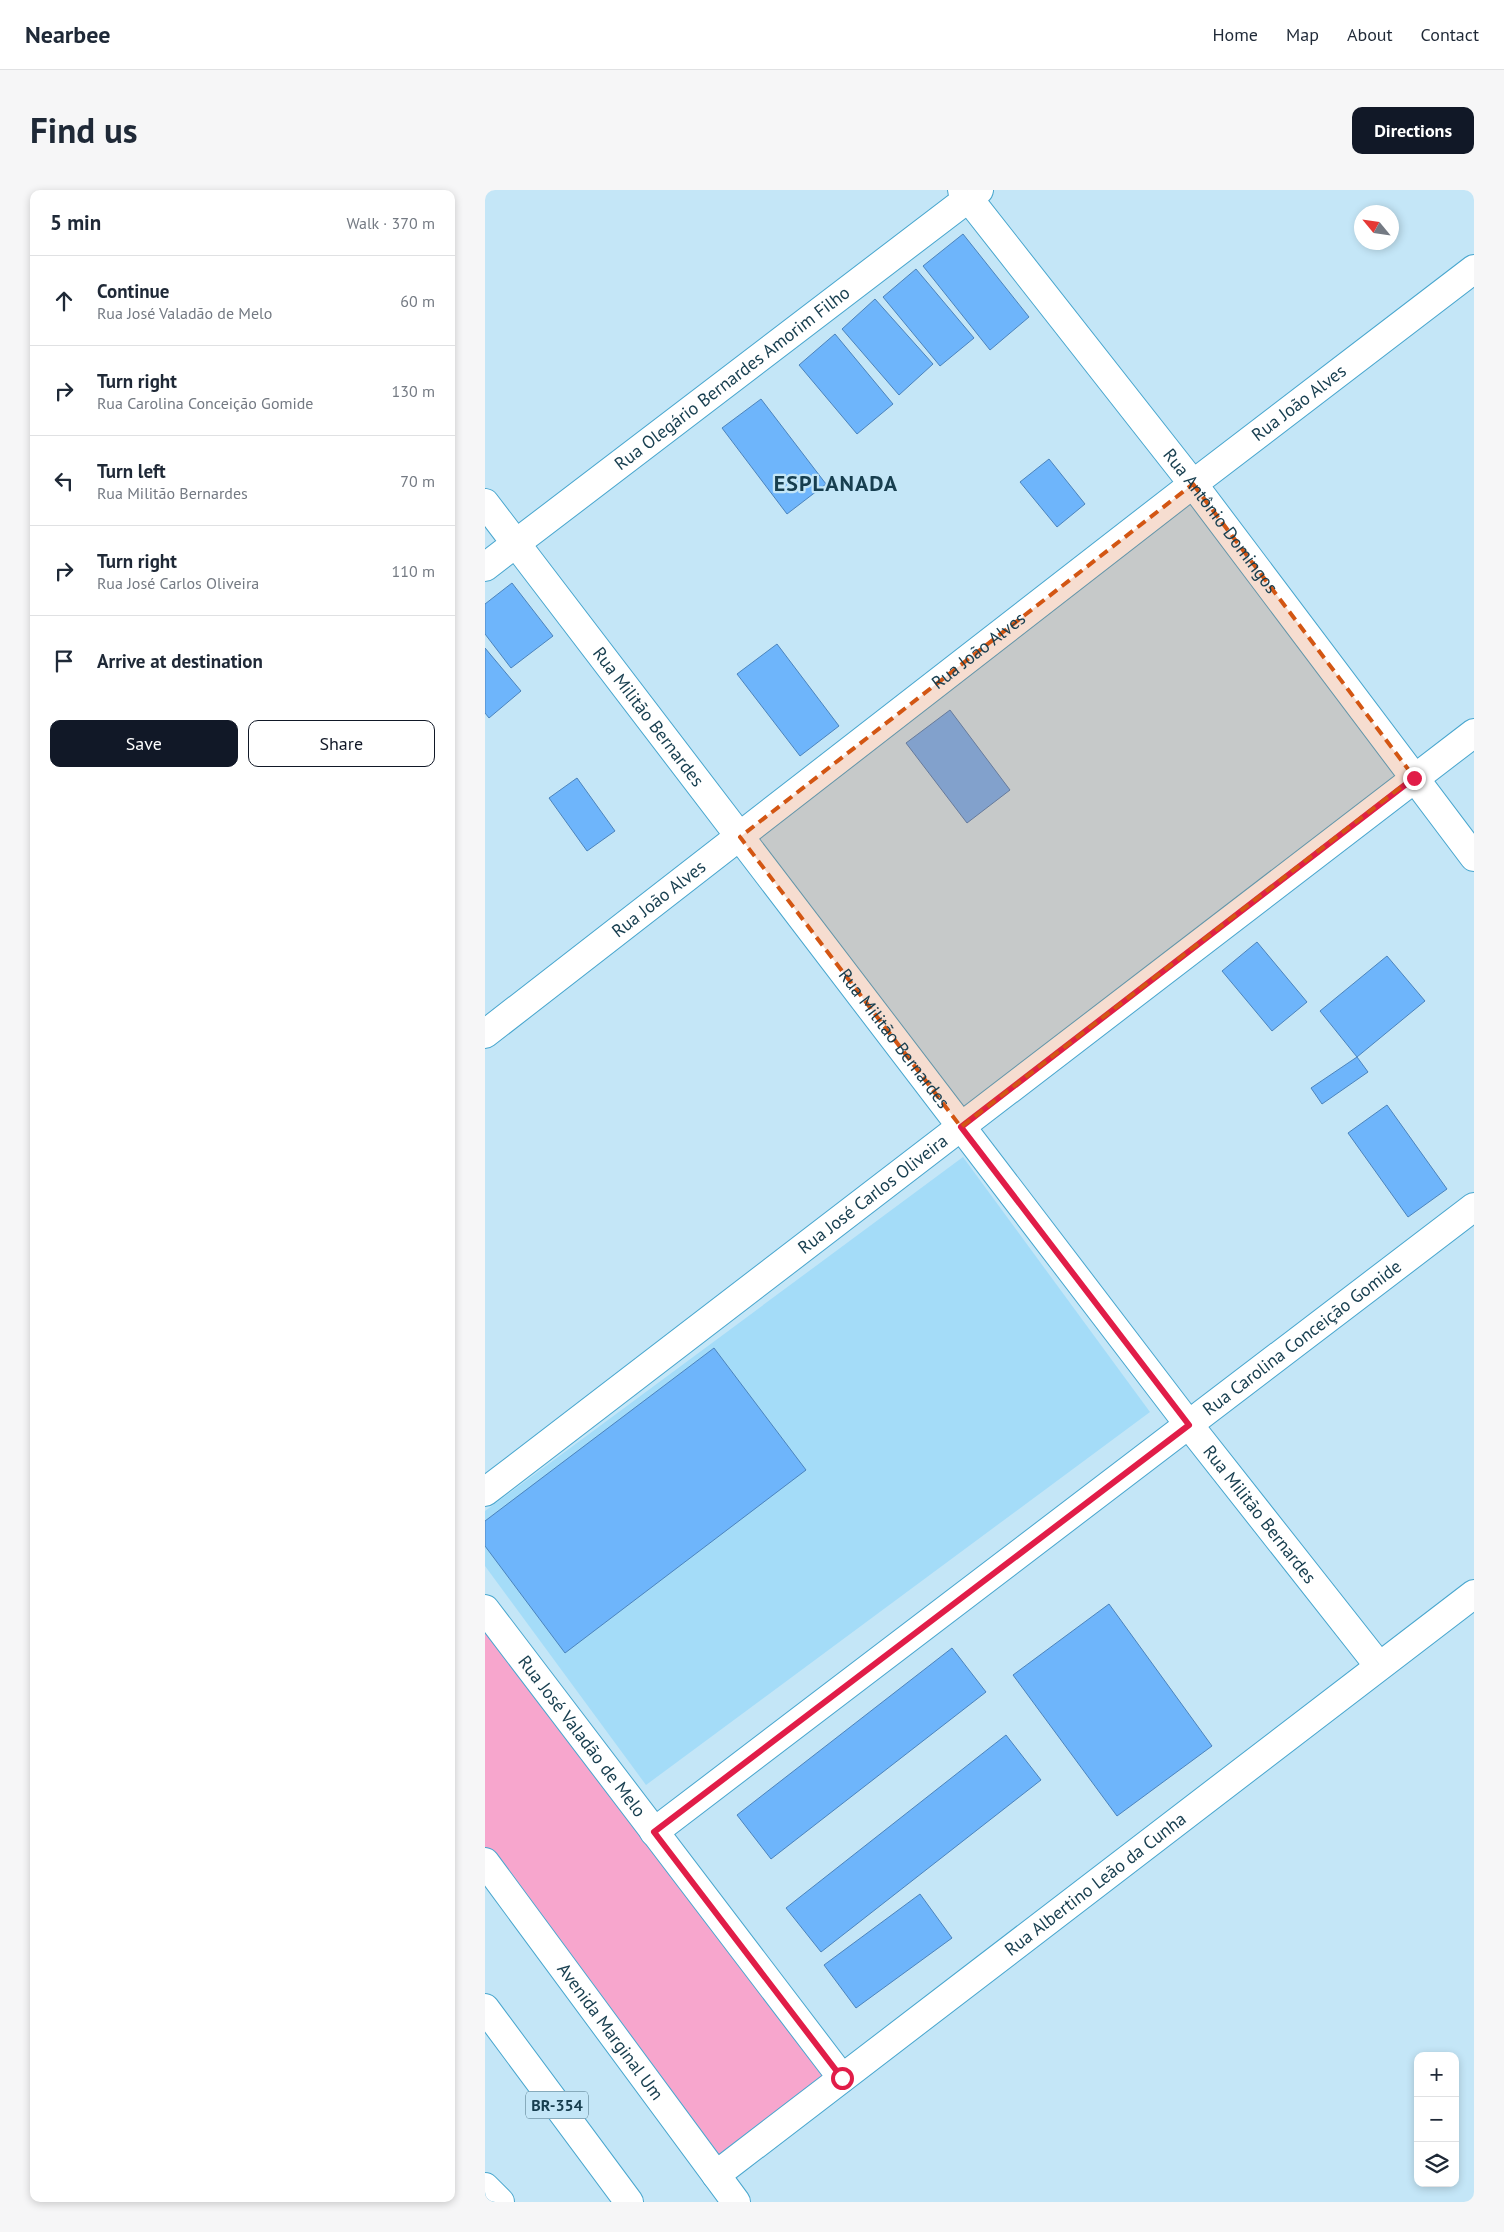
<!DOCTYPE html>
<meta charset="utf-8">
<style>
body{margin:0;font-family:"PT Sans",sans-serif;background:#f6f6f7;color:#1f2937}
.controls{position:absolute;right:15px;bottom:15px;display:grid;overflow:hidden;border-radius:10px;box-shadow:0 2px 8px #0003}
.controls button{width:45px;height:45px;display:grid;place-items:center;padding:0;border:0;border-bottom:1px solid #e0e1e3;background:#fff;color:#1f2937;font:25px sans-serif}
.compass{position:absolute;left:869px;top:15px;width:45px;height:45px;border-radius:50%;background:#fff;box-shadow:0 2px 8px #0003;rotate:299deg}
.stop{position:absolute;width:15px;height:15px;margin:-11px;border:4px solid #e11d48;border-radius:50%;background:#fff}
.stop.end{background:#e11d48;border-color:#fff;box-shadow:0 1px 5px #0008}
.list{margin:0;padding:0;list-style:none}
h2{display:flex;justify-content:space-between;align-items:center;height:65px;margin:0;padding:0 20px;font-size:21px}
h2 small{font-size:16px;font-weight:400;color:#747a83}
.list li{display:grid;grid-template-columns:32px 1fr auto;gap:15px;align-items:center;box-sizing:border-box;height:90px;padding:0 20px;border-top:1px solid #e0e1e3}
.list b{display:block;font-size:19px;white-space:nowrap}
.list p{margin:0;font-size:16px;white-space:nowrap;color:#747a83}
.list em{font-size:16px;font-style:normal;color:#747a83}
.actions{display:flex;gap:10px;padding:15px 20px}
.actions a{flex:1;padding:11px 0;border:1px solid #111827;border-radius:10px;text-align:center;font-size:18px;color:#111827}
.actions .main{background:#111827;color:#fff}
.icon{flex:none;width:28px;height:28px;fill:none;stroke:currentColor;stroke-width:2;stroke-linecap:round;stroke-linejoin:round}
.map{position:relative;flex:none;width:989px;height:2012px;overflow:hidden;border-radius:10px}
header{display:flex;align-items:center;gap:30px;box-sizing:border-box;height:70px;padding:0 25px;background:#fff;border-bottom:1px solid #e0e1e3}
header strong{font-size:24px}
nav{display:flex;gap:28px;margin-inline-start:auto;font-size:18px}
.intro{display:flex;align-items:center;justify-content:space-between;box-sizing:border-box;height:120px;padding:0 30px}
h1{margin:0;font-size:35px}
.button{padding:12px 22px;border-radius:10px;background:#111827;color:#fff;font-size:18px;font-weight:700}
main{display:flex;gap:30px;padding:0 30px}
aside{flex:1;background:#fff;border-radius:10px;box-shadow:0 2px 8px #0003}
.map>svg:first-child{display:block}
.built{fill:#a4dcf8}
.green{fill:#f7a6cd}
.building{fill:#6eb5fb;stroke:#4b84bd}
.lines{fill:none;stroke-linecap:round;stroke-linejoin:round}
.street-casing{stroke:#48a6ce;stroke-width:30}
.primary-casing{stroke:#48a6ce;stroke-width:30}
.street{stroke:#fff;stroke-width:28}
.primary{stroke:#fff;stroke-width:28}
.route{stroke:#e11d48;stroke-width:6}
.marked{fill:#d35613;fill-opacity:0.2;stroke:#d35613;stroke-width:4;stroke-dasharray:10 6;stroke-linejoin:round}
.labels{text-anchor:middle;stroke-width:4.5;stroke-linejoin:round;paint-order:stroke}
.shield{fill:#c4e6f7;stroke:#4b7081;stroke-width:1}
.shield-label{font-size:16px;font-weight:bold;fill:#173e4f}
.street-label{font-size:18px;fill:#173e4f;stroke:#c4e6f7}
.district-label{font-size:22px;font-weight:bold;letter-spacing:1px;fill:#173e4f;stroke:#c4e6f7}
</style>
<header>
<strong>Nearbee</strong>
<nav><a>Home</a><a>Map</a><a>About</a><a>Contact</a></nav>
</header>
<div class="intro"><h1>Find us</h1><a class="button">Directions</a></div>
<main>
<aside>
<h2>5 min<small>Walk · 370 m</small></h2>
<ul class="list">
<li><svg class="icon" aria-label="ahead" viewBox="0 0 24 24"><path d="M12 20V5M6 11l6-6 6 6"/></svg><div><b>Continue</b><p>Rua José Valadão de Melo</p></div><em>60 m</em></li>
<li><svg class="icon" aria-label="right" viewBox="0 0 24 24"><path d="M7 20v-9h11M14 6l5 5-5 5"/></svg><div><b>Turn right</b><p>Rua Carolina Conceição Gomide</p></div><em>130 m</em></li>
<li><svg class="icon" aria-label="left" viewBox="0 0 24 24"><path d="M17 20v-9H6M10 6l-5 5 5 5"/></svg><div><b>Turn left</b><p>Rua Militão Bernardes</p></div><em>70 m</em></li>
<li><svg class="icon" aria-label="right" viewBox="0 0 24 24"><path d="M7 20v-9h11M14 6l5 5-5 5"/></svg><div><b>Turn right</b><p>Rua José Carlos Oliveira</p></div><em>110 m</em></li>
<li><svg class="icon" aria-label="arrive" viewBox="0 0 24 24"><path d="M6 21V4h12l-3 4 3 4H6"/></svg><div><b>Arrive at destination</b></div></li>
</ul>
<div class="actions"><a class="main">Save</a><a>Share</a></div>
</aside>
<div class="map">
<svg width="989" height="2012" viewBox="0 0 989 2012">
<rect width="100%" height="100%" fill="#c4e6f7"/>
<path class="built" d="M478 967 665 1222 161 1595 0 1376V1321Z"/>
<path class="green" d="M0 1419 357 1888 231 1985 0 1672Z"/>
<g class="building">
<path d="M478 44 544 127 505 160 438 76Z"/>
<path d="M431 79 489 148 455 176 398 107Z"/>
<path d="M390 109 448 174 414 205 357 139Z"/>
<path d="M350 144 408 214 372 244 314 175Z"/>
<path d="M276 209 341 294 302 324 237 238Z"/>
<path d="M564 269 600 314 572 337 535 292Z"/>
<path d="M27 393 68 446 26 478 0 444V414Z"/>
<path d="M292 454 354 536 315 566 252 484Z"/>
<path d="M0 458 36 501 4 528 0 523Z"/>
<path d="M465 520 525 600 482 633 421 553Z"/>
<path d="M92 588 130 641 102 661 64 608Z"/>
<path d="M772 752 822 812 787 841 737 781Z"/>
<path d="M902 766 940 811 872 867 835 821Z"/>
<path d="M872 867 883 882 837 914 826 898Z"/>
<path d="M902 915 962 999 923 1027 863 943Z"/>
<path d="M229 1158 321 1280 80 1463 0 1356V1331Z"/>
<path d="M624 1414 727 1556 632 1626 528 1485Z"/>
<path d="M467 1458 501 1502 286 1669 252 1625Z"/>
<path d="M521 1545 556 1590 336 1762 301 1718Z"/>
<path d="M435 1704 467 1748 371 1818 339 1775Z"/>
</g>
<g class="lines">
<g class="street-casing">
<g id="street">
<path id="s1" d="M477 0 708 294 989 667"/>
<path id="s2" d="M0 313 704 1235 894 1476"/>
<path id="s3" d="M0 377 494 0"/>
<path id="s4" d="M0 844 708 294 989 79"/>
<path id="s5" d="M0 1302 989 543"/>
<path id="s6" d="M0 1419 357 1888"/>
<path id="s7" d="M169 1642 989 1017"/>
<path id="s8" d="M0 1672 251 2012"/>
<path id="s9" d="M231 1985 989 1404"/>
<path d="M0 1997 15 2012"/>
</g>
</g>
<g class="primary-casing">
<path id="primary" d="M0 1818 144 2012"/>
</g>
<use href="#street" class="street"/>
<use href="#primary" class="primary"/>
</g>
<g class="lines">
<path class="route" d="M357 1888 169 1642 704 1235 476 937 929 588"/>
</g>
<path class="marked" d="M708 294 929 587 476 937 255 647Z"/>
<g class="labels">
<rect class="shield" x="41" y="1901.5" width="62" height="27" rx="4"/>
<g class="shield-label">
<text x="72" y="1921">BR-354</text>
</g>
<g class="street-label">
<text dy="6" stroke="none"><textPath href="#s3" startOffset="311">Rua Olegário Bernardes Amorim Filho</textPath></text>
<text dy="6" stroke="none"><textPath href="#s4" startOffset="1030">Rua João Alves</textPath></text>
<text dy="6" stroke="none"><textPath href="#s1" startOffset="420">Rua Antônio Domingos</textPath></text>
<text dy="6" stroke="none"><textPath href="#s4" startOffset="625">Rua João Alves</textPath></text>
<text dy="6" stroke="none"><textPath href="#s2" startOffset="269">Rua Militão Bernardes</textPath></text>
<text dy="6" stroke="none"><textPath href="#s4" startOffset="220">Rua João Alves</textPath></text>
<text dy="6" stroke="none"><textPath href="#s2" startOffset="674">Rua Militão Bernardes</textPath></text>
<text dy="6" stroke="none"><textPath href="#s5" startOffset="489">Rua José Carlos Oliveira</textPath></text>
<text dy="6" stroke="none"><textPath href="#s7" startOffset="815">Rua Carolina Conceição Gomide</textPath></text>
<text dy="6" stroke="none"><textPath href="#s2" startOffset="1274">Rua Militão Bernardes</textPath></text>
<text dy="6" stroke="none"><textPath href="#s6" startOffset="160">Rua José Valadão de Melo</textPath></text>
<text dy="6" stroke="none"><textPath href="#s9" startOffset="478">Rua Albertino Leão da Cunha</textPath></text>
<text dy="6" stroke="none"><textPath href="#s8" startOffset="211">Avenida Marginal Um</textPath></text>
</g>
<g class="district-label">
<text x="351" y="301">ESPLANADA</text>
</g>
</g>
</svg>
<div class="controls">
<button>+</button>
<button>−</button>
<button><svg class="icon" aria-label="layers" viewBox="0 0 24 24"><path d="M12 4l9 5-9 5-9-5zM3 14l9 5 9-5"/></svg></button>
</div>
<svg class="compass" viewBox="-18 -18 36 36"><path d="M0-13l5 13h-10z" fill="#e53935"/><path d="M0 13l5-13h-10z" fill="#747a83"/></svg>
<div class="stop" style="left:357px;top:1888px"></div>
<div class="stop end" style="left:929px;top:588px"></div>
</div>
</main>
